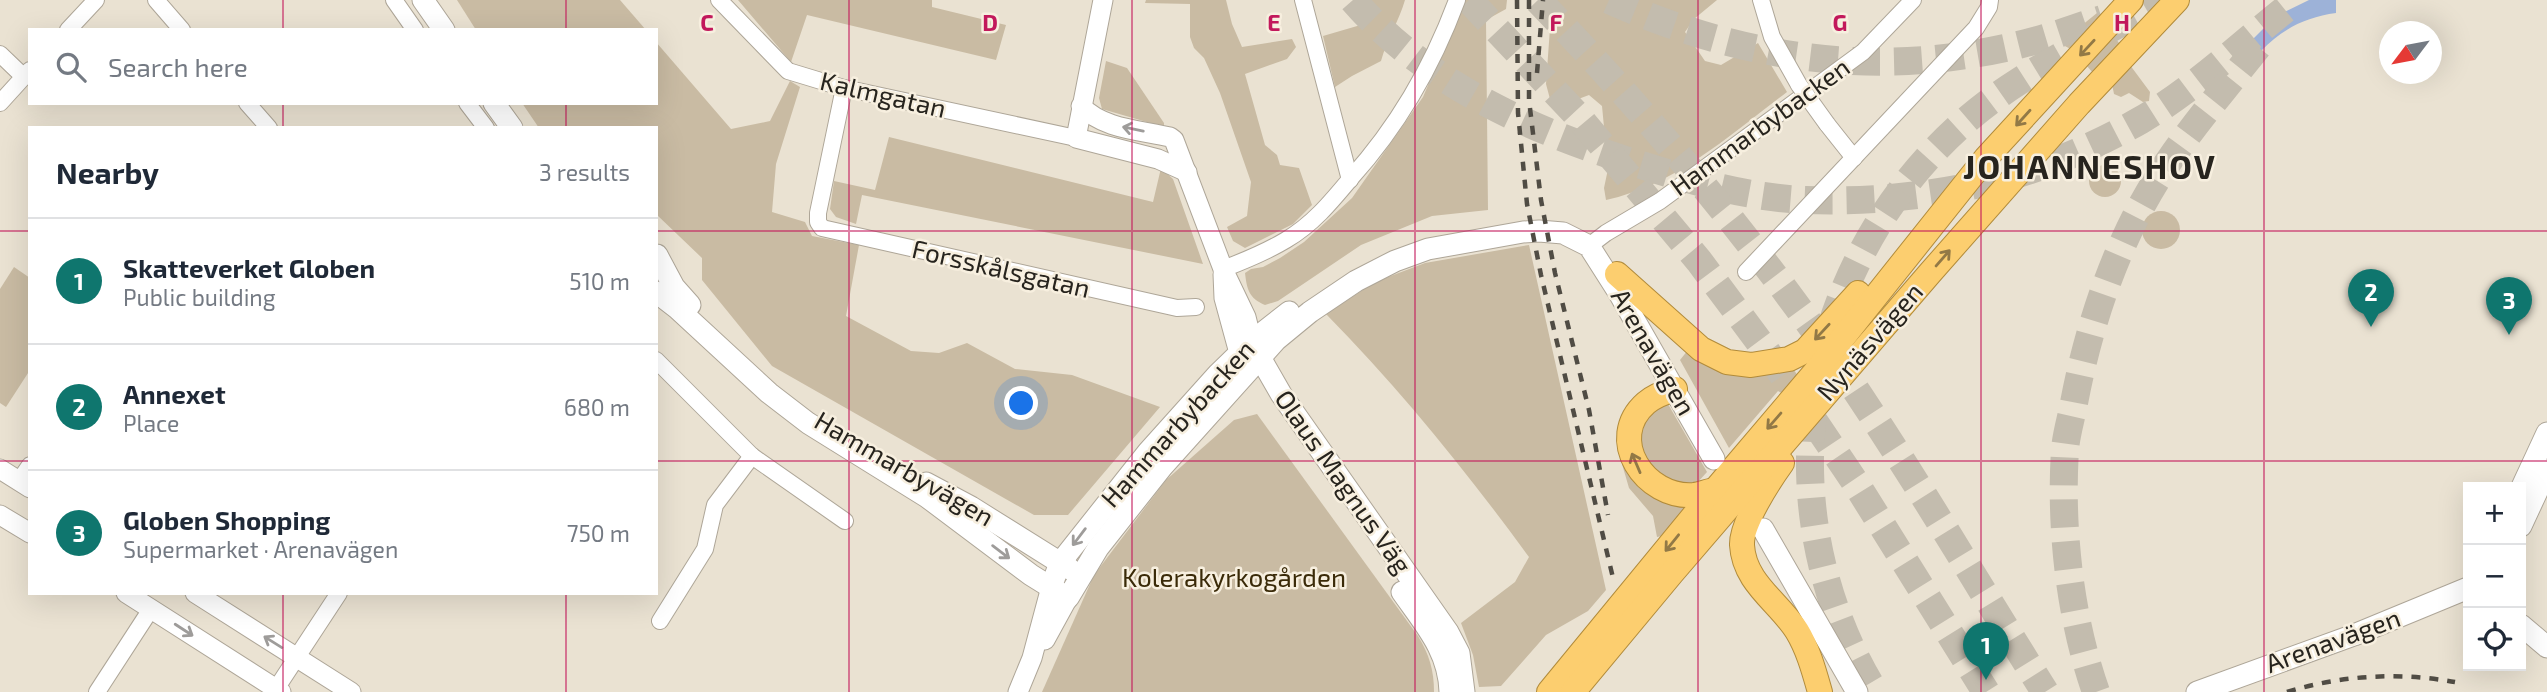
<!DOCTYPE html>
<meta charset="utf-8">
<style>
body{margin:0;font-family:"Exo 2",sans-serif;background:#f2f2f3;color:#1f2937}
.controls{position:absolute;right:21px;bottom:21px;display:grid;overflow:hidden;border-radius:0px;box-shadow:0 7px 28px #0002}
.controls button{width:63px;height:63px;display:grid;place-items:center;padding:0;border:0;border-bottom:2px solid #e0e1e3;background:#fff;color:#1f2937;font:35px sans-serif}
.compass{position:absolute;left:2379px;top:21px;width:63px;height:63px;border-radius:50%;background:#fff;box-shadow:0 7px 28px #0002;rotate:238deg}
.you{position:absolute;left:1022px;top:404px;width:24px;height:24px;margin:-18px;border:5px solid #fff;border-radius:50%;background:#1a73e8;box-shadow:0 0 0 10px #1a73e833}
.badge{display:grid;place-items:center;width:46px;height:46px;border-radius:50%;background:#0f766e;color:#fff;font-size:23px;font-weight:700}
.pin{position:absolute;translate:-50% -58px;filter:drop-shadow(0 2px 4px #0008)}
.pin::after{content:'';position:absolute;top:37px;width:24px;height:21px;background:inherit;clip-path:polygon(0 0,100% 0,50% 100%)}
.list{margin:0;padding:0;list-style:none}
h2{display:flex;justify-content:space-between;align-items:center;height:91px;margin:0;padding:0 28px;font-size:30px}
h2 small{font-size:23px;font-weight:400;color:#747a83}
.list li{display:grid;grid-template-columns:46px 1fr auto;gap:21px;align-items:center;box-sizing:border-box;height:126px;padding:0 28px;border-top:2px solid #e0e1e3}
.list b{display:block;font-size:26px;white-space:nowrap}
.list p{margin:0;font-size:23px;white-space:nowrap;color:#747a83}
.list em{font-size:23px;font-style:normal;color:#747a83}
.icon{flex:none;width:38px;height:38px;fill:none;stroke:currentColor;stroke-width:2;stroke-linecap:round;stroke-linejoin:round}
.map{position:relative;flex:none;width:2547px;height:692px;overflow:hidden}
.search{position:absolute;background:#fff;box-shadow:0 7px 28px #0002;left:28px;top:28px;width:630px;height:77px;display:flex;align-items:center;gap:18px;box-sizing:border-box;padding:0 24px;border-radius:0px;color:#747a83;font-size:26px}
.panel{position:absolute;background:#fff;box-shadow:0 7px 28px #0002;left:28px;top:126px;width:630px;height:469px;border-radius:0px}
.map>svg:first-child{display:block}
.green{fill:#c9bba3}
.water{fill:#9db2d8}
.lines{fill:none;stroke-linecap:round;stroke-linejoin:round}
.motorway-tunnel{stroke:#c3bcae;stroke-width:28;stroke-dasharray:28 14;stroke-linecap:butt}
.minor-casing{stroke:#aea698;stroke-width:18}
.tertiary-casing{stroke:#aea698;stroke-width:21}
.secondary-casing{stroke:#aea698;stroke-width:23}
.trunk-casing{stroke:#b18b3b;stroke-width:26}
.minor{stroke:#fff;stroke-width:16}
.tertiary{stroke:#fff;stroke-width:19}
.secondary{stroke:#fff;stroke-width:21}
.trunk{stroke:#fcce6f;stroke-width:24}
.rail{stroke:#504c44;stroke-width:4.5;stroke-dasharray:9 9;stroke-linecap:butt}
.minor-bridge-casing{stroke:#aea698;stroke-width:18;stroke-linecap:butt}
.minor-bridge{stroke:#fff;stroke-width:16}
.oneway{stroke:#927946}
.oneway2{stroke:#9e9c9a}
.grid{fill:none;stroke:#c2185b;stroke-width:2;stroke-opacity:0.55}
.labels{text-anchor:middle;stroke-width:5;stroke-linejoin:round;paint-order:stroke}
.street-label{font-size:26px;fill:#27241e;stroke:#f7efdf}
.park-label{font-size:26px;fill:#3a2a08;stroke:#f7efdf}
.district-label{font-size:33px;font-weight:bold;letter-spacing:2px;fill:#27241e;stroke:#f7efdf}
.grid-label{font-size:23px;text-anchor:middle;font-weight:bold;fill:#c2185b;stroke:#f7efdf;stroke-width:5;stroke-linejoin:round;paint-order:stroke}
</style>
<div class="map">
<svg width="2547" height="692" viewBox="0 0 2547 692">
<rect width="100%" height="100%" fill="#eae2d2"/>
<g class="green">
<path d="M457 0H620L646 30H476Z"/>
<path d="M738 0H932V7L1006 25 996 60 807 15 791 62Z"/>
<path d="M1146 0H1226L1232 24 1242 47 1292 39 1296 47 1287 59 1245 74 1265 145 1277 155 1280 165 1299 168 1312 205 1293 224 1245 248 1233 241 1227 227 1247 216 1251 182 1220 93 1204 58 1194 48 1190 37V4L1145 3Z"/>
<path d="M1366 0H1405C1399 21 1387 39 1381 61L1352 76 1335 87 1323 36 1364 24 1369 16Z"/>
<path d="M1464 0H1507L1506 9 1486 20 1488 210 1432 216 1361 245 1278 301 1265 305C1249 298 1247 290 1245 273L1251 269 1263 267 1280 258 1304 242 1352 198 1423 97Z"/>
<path d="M1552 0H1717L1694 19 1685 32 1705 61 1721 65 1758 43 1787 92C1731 134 1676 185 1606 200L1604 188 1608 169 1602 106 1589 95 1565 104 1550 99 1546 84Z"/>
<path d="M2097 13 2101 14 2104 23 2128 55 2127 61 2150 92 2149 101 2143 102 2129 93 2121 97 2114 94 2112 84 2093 73 2074 51 2065 46V39Z"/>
<path d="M656 42 731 129 770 121 790 81 800 87 776 164 772 212 805 222 812 236 859 245 846 316 911 351 939 353 967 343 1015 369 1072 375 1160 407 1068 515H1034L772 366 702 280V258L656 214V128H539L522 103H656Z"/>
<path d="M1106 61 1127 68 1164 123V127L1102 109 1099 98Z"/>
<path d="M889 137 1153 202 1161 168 1173 179 1203 264 862 195 856 224 836 217 830 209 834 181 875 190Z"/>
<circle cx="2105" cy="181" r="16"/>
<circle cx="2161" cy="230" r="19"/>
<path d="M1529 245 1606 590 1588 611 1546 635 1501 686 1479 687 1473 655 1461 623 1515 582 1529 557C1466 471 1401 390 1326 314L1375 282 1425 263Z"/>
<path d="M14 267 30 278V370L6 407 0 403V289Z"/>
<path d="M1688 350 1794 370 1798 376 1783 394 1778 391 1729 448 1680 360Z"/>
<path d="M1668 404 1707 472 1697 483 1672 485 1642 463 1641 425 1654 410Z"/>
<path d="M1257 414 1418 636C1429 654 1434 670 1434 692H1042L1094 575 1166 480 1234 420Z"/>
<path d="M1626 461 1687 502 1684 509 1662 536 1657 537 1653 516 1629 488 1622 464Z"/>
</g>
<path class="water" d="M2309 0H2336V13C2306 17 2282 29 2261 51L2253 39 2276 16Z"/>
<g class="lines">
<g class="motorway-tunnel">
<path d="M1353 0C1430 89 1545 136 1654 169 1702 184 1754 198 1805 200 1886 203 1973 192 2050 163 2080 152 2113 136 2141 120 2194 89 2240 45 2288 7"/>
<path d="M1469 0 1576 114 1699 261 1772 359 1855 482 1986 692"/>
<path d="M1538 0C1653 120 1760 248 1853 386 1920 486 1981 590 2045 692"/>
<path d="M1609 0C1744 60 1881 80 2026 43 2052 37 2077 27 2102 19"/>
<path d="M1831 327C1863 226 1928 139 2018 82 2064 52 2114 28 2161 0"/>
<path d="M1813 414C1801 509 1825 612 1875 692"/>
<path d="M2096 692C2070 618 2060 529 2065 450 2066 435 2071 419 2074 403 2090 318 2121 229 2171 158 2199 118 2230 82 2260 44"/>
</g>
<g class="minor-casing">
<g id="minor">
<path d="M156 0 182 30"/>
<path d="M394 0 415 30"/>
<path d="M719 0 788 71 844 88 1076 138"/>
<path d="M1303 0 1350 180"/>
<path d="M1761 0 1772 37 1799 85"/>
<path d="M68 30 96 0"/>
<path d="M0 54 24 77"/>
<path d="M844 88 818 213V222L822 228 1177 308 1196 307"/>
<path d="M0 103 30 70"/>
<path d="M247 103 269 128"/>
<path d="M467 103 486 128"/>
<path d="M1827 124 1854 158"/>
<path d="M1589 246 1606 233 1660 201 1863 52 1913 0"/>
<path d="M1223 269C1244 261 1266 252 1286 240 1313 224 1331 202 1351 178 1397 127 1433 65 1457 0"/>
<path d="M1746 272 1976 28 1989 7 1990 0"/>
<path d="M656 360 752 456 845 521"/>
<path d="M19 481 30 465"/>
<path d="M660 621 705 549 715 505 752 456"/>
<path d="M97 692 151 609"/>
<path d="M274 692 339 593"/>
</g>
</g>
<g class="tertiary-casing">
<g id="tertiary">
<path d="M1103 0 1076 138 1158 159 1187 172"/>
<path d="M1081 106C1103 129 1140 130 1170 137L1174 140 1223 269 1246 317 1252 341"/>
<path d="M1223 274 1224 298 1239 353"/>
<path d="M0 469 30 488"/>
<path d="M0 515 30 533"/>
<path d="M126 593 281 692"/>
<path d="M195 593 351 692"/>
<path d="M1045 640 1068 598"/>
<path d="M1018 692 1032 658 1051 587"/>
</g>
</g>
<g class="secondary-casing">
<g id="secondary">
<path d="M423 0 444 30"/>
<path d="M494 103 512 128"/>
<path d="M657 255 674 287 690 305"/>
<path d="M656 292 678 309 769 393 808 423 927 497 1031 575 1068 598 1098 548 1162 467 1276 340 1310 312 1356 281 1395 261 1428 249 1523 232 1539 231 1563 233 1589 246 1619 293 1714 459"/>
<path d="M1254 347 1281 394 1448 632 1459 653 1464 692"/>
<path d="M926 483 971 507 1070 569"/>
<path d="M2521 489 2547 433"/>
<path d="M2521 526 2547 470"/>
<path d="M1763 529 1857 692"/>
<path d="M1051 587 1060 563 1148 452 1218 374 1252 341 1289 312"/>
<path d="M1402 592C1425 625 1449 651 1450 692"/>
<path d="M2521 625 2547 647"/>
<path d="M2197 692 2354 635 2468 588"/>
</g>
</g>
<g class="trunk-casing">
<g id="trunk">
<path d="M1617 274 1701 349 1727 362 1751 365 1789 359 1805 351 1858 293"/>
<path d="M1675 389C1665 392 1654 396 1646 403 1605 439 1645 499 1694 495 1701 494 1708 491 1715 490"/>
<path d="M1782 463C1769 481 1741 524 1742 545 1744 583 1779 602 1797 631 1808 649 1814 671 1820 692"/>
<path d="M1549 692 1715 490 1817 370 1986 158 2131 0"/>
<path d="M1573 692 1672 573 1930 273 2079 104 2177 0"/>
</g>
</g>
<use href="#minor" class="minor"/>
<use href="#tertiary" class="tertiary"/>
<use href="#secondary" class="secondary"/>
<use href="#trunk" class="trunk"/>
<g class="rail">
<path d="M1517 0 1518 113 1527 204 1541 275 1613 578"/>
<path d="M1529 0V100L1541 200 1555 273 1589 410 1608 515"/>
<path d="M1537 73 1543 0"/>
<path d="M2287 692C2342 675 2399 672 2455 682"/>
</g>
<g class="minor-bridge-casing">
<path id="minor-bridge" d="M1799 85 1827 124"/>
</g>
<use href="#minor-bridge" class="minor-bridge"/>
</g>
<defs><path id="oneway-shaft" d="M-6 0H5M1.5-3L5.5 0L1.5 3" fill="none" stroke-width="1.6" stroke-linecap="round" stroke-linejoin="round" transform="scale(1.75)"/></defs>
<g class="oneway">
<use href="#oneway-shaft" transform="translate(2087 48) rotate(133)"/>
<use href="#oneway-shaft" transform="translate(2023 118) rotate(132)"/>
<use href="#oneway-shaft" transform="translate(1943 258) rotate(-49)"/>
<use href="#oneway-shaft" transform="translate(1822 332) rotate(133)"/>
<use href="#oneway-shaft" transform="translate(1774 421) rotate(131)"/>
<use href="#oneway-shaft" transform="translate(1636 463) rotate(-113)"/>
<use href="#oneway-shaft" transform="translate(1672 543) rotate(129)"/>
</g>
<g class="oneway2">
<use href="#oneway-shaft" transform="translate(1133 129) rotate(-168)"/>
<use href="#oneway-shaft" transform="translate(1079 537) rotate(127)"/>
<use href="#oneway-shaft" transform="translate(1001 552) rotate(37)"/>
<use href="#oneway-shaft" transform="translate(184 630) rotate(33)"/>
<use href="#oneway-shaft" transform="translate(273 642) rotate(-148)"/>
</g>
<path class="grid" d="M283 0V30M566 0V30M849 0V692M1132 0V692M1415 0V692M1698 0V692M1981 0V692M2264 0V692M283 103V128M566 103V128M0 231H30M656 231H2547M0 461H30M656 461H2547M283 593V692M566 593V692"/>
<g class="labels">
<g class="street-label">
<text transform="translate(883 95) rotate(13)" y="9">Kalmgatan</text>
<text transform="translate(1760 127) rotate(-36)" y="9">Hammarbybacken</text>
<text transform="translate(1001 269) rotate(13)" y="9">Forsskålsgatan</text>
<text transform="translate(1870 342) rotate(-49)" y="9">Nynäsvägen</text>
<text transform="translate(1653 352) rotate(60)" y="9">Arenavägen</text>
<text transform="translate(1178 424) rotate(-48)" y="9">Hammarbybacken</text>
<text transform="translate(904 469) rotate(30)" y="9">Hammarbyvägen</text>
<text transform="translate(1343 482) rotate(55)" y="9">Olaus Magnus Väg</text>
<text transform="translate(2333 641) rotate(-20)" y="9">Arenavägen</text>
</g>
<g class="park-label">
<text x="1234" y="587">Kolerakyrkogården</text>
</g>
<g class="district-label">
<text x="2090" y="179">JOHANNESHOV</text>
</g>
</g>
<g class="grid-label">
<text x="707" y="31">C</text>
<text x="990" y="31">D</text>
<text x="1274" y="31">E</text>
<text x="1556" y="31">F</text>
<text x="1840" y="31">G</text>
<text x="2122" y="31">H</text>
</g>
</svg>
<div class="controls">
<button>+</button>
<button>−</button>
<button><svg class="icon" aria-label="locate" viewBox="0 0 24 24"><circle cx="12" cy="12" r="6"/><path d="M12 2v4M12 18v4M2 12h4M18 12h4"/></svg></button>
</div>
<svg class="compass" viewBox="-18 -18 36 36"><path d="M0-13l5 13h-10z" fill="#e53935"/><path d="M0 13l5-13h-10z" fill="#747a83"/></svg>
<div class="you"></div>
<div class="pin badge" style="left:1986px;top:680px">1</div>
<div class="pin badge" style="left:2371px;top:327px">2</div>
<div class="pin badge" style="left:2509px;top:335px">3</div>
<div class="search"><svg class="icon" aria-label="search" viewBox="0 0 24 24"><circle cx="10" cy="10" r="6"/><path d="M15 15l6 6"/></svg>Search here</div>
<section class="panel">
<h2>Nearby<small>3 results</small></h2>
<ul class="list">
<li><span class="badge">1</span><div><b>Skatteverket Globen</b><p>Public building</p></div><em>510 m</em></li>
<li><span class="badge">2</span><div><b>Annexet</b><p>Place</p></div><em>680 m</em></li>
<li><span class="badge">3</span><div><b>Globen Shopping</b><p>Supermarket · Arenavägen</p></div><em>750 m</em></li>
</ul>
</section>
</div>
